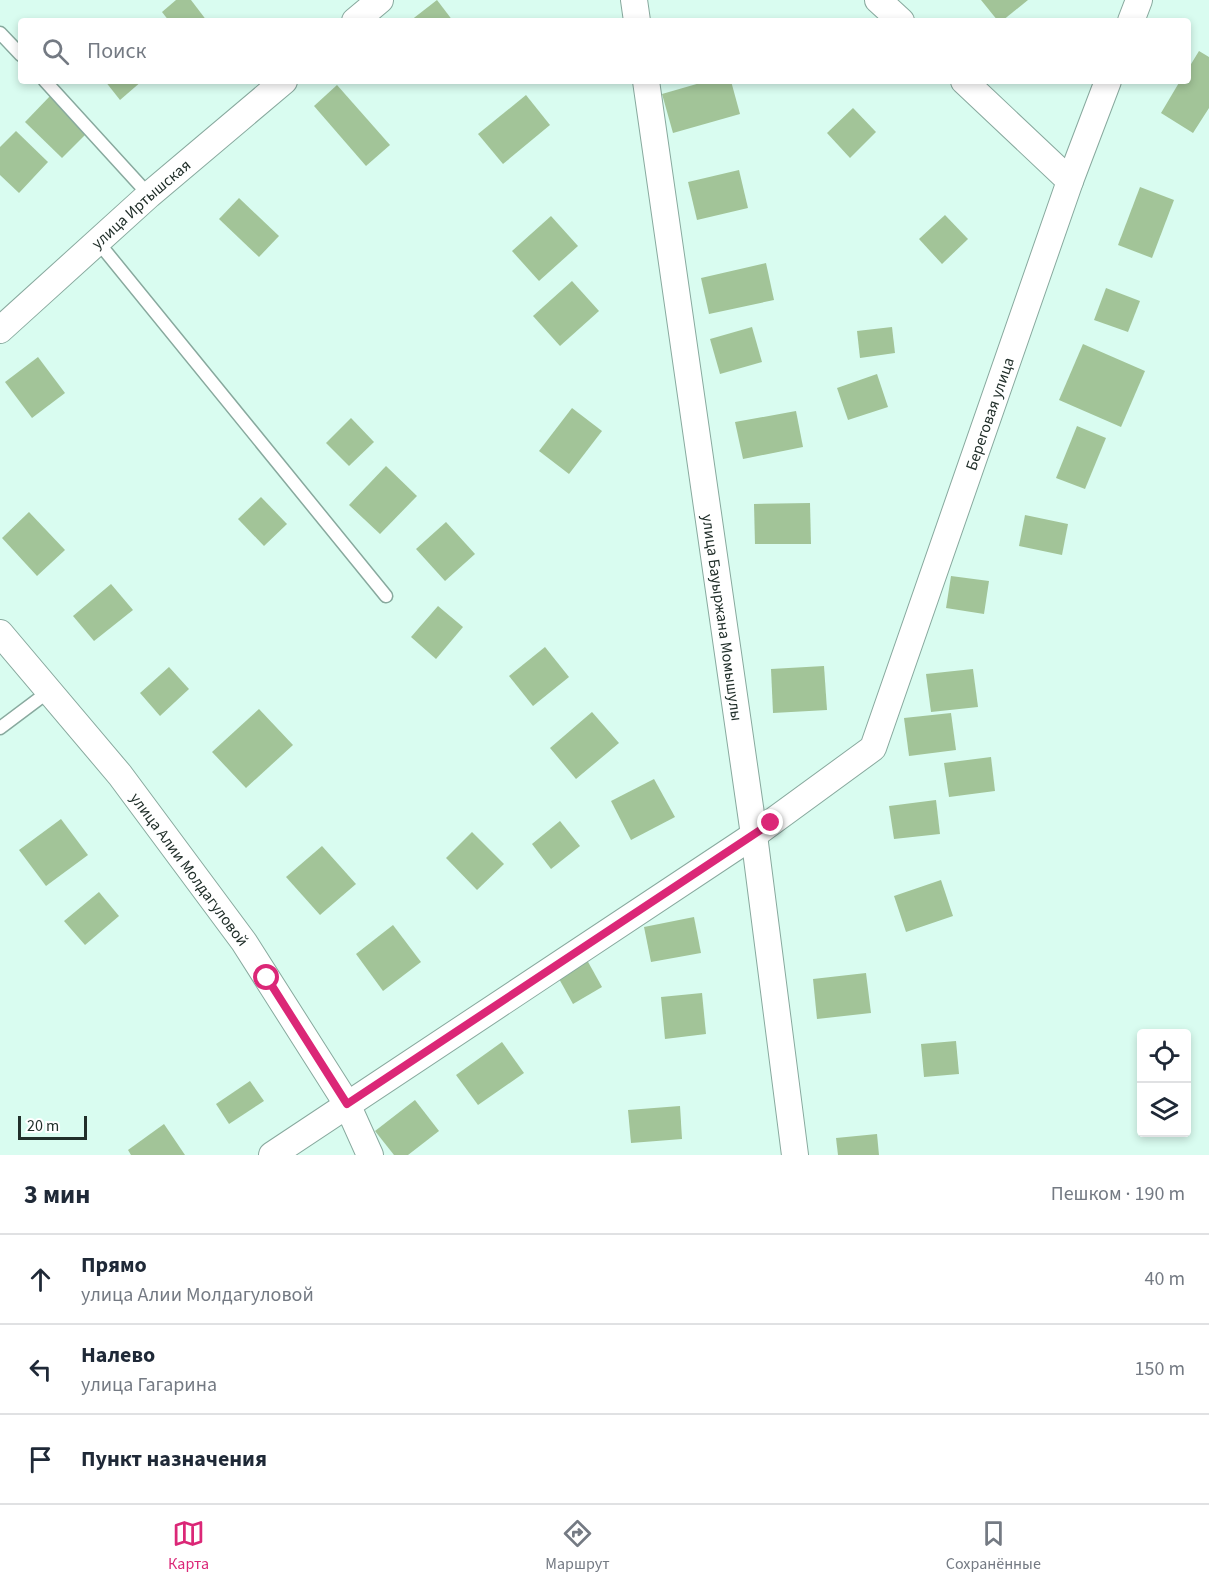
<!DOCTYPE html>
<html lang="ru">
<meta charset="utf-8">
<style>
body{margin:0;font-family:"Source Sans 3",sans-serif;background:#f2f2f3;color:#1f2937}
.controls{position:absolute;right:18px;bottom:18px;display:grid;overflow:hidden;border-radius:6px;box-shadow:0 3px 9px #0003}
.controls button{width:54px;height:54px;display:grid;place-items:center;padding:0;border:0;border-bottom:2px solid #e0e1e3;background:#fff;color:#1f2937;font:30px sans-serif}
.scale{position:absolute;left:18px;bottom:15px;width:69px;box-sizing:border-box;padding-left:6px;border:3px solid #212f2a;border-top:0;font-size:16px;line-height:21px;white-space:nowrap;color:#212f2a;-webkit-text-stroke:4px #fff;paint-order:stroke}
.stop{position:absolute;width:18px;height:18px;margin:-14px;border:4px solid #db2777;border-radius:50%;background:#fff}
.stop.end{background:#db2777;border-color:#fff;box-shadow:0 2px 6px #0008}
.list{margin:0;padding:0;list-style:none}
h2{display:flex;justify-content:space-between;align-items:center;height:78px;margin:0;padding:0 24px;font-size:26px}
h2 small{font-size:20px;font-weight:400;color:#747a83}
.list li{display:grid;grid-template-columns:39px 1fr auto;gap:18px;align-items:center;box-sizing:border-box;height:90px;padding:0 24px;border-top:2px solid #e0e1e3}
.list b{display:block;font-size:22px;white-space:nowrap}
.list p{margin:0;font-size:20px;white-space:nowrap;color:#747a83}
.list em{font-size:20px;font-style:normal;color:#747a83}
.icon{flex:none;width:33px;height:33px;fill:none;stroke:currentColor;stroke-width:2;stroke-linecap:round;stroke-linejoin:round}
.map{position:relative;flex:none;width:1209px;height:1155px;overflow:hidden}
.search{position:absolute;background:#fff;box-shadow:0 3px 9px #0003;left:18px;right:18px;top:18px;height:66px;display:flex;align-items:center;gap:15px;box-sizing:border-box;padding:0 21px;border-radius:6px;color:#747a83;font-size:22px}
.sheet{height:348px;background:#fff}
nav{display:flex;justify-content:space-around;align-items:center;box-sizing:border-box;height:84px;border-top:2px solid #e0e1e3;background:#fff;font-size:16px;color:#747a83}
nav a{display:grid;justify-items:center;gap:3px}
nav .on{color:#db2777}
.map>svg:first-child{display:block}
.building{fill:#a2c498}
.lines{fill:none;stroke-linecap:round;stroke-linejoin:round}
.lane-casing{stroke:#88a99e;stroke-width:15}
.street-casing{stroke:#88a99e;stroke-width:28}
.lane{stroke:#fff;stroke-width:12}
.street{stroke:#fff;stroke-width:26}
.route{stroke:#db2777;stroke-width:8}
.labels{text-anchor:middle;stroke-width:6;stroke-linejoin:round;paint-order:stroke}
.street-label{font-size:16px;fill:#212f2a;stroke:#fff}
</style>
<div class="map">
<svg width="1209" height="1155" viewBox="0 0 1209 1155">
<rect width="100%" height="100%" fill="#d9fcf0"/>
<g class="building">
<path d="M176 0H191L207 21H169L162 12Z"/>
<path d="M437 0 453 21H410Z"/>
<path d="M981 0H1028L1002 21H998Z"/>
<path d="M1199 51 1209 57V108L1193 133 1161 113 1180 81H1188V69Z"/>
<path d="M105 81H142L120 100Z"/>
<path d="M707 81H731L740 114 673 133 662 94Z"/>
<path d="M337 85 390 145 366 166 314 106Z"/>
<path d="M52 94 89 131 62 158 25 122Z"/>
<path d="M526 95 550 125 503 164 478 134Z"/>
<path d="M853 108 876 132 850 158 827 133Z"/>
<path d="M16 131 48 162 19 193 0 175V147Z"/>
<path d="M739 170 748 208 697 220 688 182Z"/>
<path d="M1140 187 1174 200 1152 258 1118 245Z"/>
<path d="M239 198 279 236 259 257 219 219Z"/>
<path d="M945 215 968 239 942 264 919 239Z"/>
<path d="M551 216 578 246 539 281 512 251Z"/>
<path d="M766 263 774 300 709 314 701 278Z"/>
<path d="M572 281 599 311 560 346 533 316Z"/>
<path d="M1106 288 1140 301 1128 332 1094 320Z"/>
<path d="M752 327 762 362 720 374 710 339Z"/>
<path d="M892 327 895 353 860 358 857 331Z"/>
<path d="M1083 344 1145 371 1121 427 1059 400Z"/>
<path d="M38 357 65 393 32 418 5 382Z"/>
<path d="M877 374 888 407 848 420 837 388Z"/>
<path d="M572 408 602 431 569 474 539 451Z"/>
<path d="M796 411 803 447 743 459 735 422Z"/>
<path d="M351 418 374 442 349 466 326 443Z"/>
<path d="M1077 426 1106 438 1085 489 1056 478Z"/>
<path d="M386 466 417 496 380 534 349 505Z"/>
<path d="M261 497 287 524 264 546 238 519Z"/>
<path d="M810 503 811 544H755L754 504Z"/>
<path d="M29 512 65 550 37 576 2 538Z"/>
<path d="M1025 515 1068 524 1062 555 1019 546Z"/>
<path d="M446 522 475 554 445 581 416 549Z"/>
<path d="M951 576 989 581 984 614 946 608Z"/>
<path d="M111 584 133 610 94 641 73 616Z"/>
<path d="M438 606 463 627 436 659 411 637Z"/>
<path d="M545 647 569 677 533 706 509 676Z"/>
<path d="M824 666 827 710 773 713 771 669Z"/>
<path d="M169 667 189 689 160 716 140 693Z"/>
<path d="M973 669 978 707 931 712 926 674Z"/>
<path d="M259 709 293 745 246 788 212 752Z"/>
<path d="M592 712 619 743 576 779 550 748Z"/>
<path d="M951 713 956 750 909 756 904 718Z"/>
<path d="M991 757 995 791 949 797 944 763Z"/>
<path d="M654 779 675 817 631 840 611 801Z"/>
<path d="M936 800 940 834 894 839 889 806Z"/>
<path d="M61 819 88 855 46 886 19 850Z"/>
<path d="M560 821 580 846 551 869 532 844Z"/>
<path d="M472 832 504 864 477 890 446 858Z"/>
<path d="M322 846 356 884 320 915 286 877Z"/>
<path d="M941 880 953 916 906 932 894 896Z"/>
<path d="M99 892 119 916 85 945 64 921Z"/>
<path d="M694 917 701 953 651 962 644 927Z"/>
<path d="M393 925 421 962 383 991 356 954Z"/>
<path d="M587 960 602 987 573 1004 558 977Z"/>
<path d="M866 973 871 1013 817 1019 813 979Z"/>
<path d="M702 993 706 1034 665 1039 661 997Z"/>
<path d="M956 1041 959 1074 924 1077 921 1044Z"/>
<path d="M502 1042 524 1073 478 1105 456 1075Z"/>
<path d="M250 1081 264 1101 229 1124 216 1104Z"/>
<path d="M415 1100 439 1131 408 1155H394L375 1131Z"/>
<path d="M680 1106 682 1139 631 1143 628 1110Z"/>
<path d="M164 1124 185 1155H131L128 1150Z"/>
<path d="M877 1134 879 1155H838L836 1138Z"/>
</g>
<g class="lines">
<g class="lane-casing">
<g id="lane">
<path d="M0 33 21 55"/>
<path d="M45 81 149 195"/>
<path d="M98 242 386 596"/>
<path d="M0 728 48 692"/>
</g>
</g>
<g class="street-casing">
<g id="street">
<path d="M634 0 637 21"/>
<path d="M878 0 901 21"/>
<path d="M355 21 380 0"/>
<path d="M1131 21 1139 0"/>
<path id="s1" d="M646 81 754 835 795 1155"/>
<path d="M964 81 1070 181"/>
<path id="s2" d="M0 330 149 195 284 81"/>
<path id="s3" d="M0 633 120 775 244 942 347 1104 370 1155"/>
<path id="s4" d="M272 1155 754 835 873 748 1070 181 1108 81"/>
</g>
</g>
<use href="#lane" class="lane"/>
<use href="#street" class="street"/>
</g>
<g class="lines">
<path class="route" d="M267 978 347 1104 771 823"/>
</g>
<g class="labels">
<g class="street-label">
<text dy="6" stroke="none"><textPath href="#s2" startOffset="189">улица Иртышская</textPath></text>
<text dy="6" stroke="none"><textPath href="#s4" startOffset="1080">Береговая улица</textPath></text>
<text dy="6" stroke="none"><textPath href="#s1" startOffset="542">улица Бауыржана Момышулы</textPath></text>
<text dy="6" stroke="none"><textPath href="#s3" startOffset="303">улица Алии Молдагуловой</textPath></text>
</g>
</g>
</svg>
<div class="controls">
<button><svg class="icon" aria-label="locate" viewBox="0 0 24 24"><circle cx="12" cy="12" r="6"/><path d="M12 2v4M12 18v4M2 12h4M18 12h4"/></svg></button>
<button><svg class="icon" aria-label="layers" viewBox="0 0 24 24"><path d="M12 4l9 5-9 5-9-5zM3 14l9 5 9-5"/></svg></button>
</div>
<div class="scale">20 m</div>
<div class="stop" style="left:267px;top:978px"></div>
<div class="stop end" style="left:771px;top:823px"></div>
<div class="search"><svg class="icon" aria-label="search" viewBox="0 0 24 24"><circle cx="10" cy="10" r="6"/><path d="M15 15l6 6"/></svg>Поиск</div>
</div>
<section class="sheet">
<h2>3 мин<small>Пешком · 190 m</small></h2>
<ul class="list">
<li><svg class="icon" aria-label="ahead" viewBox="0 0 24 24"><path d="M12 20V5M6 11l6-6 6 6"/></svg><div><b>Прямо</b><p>улица Алии Молдагуловой</p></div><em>40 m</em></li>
<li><svg class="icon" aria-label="left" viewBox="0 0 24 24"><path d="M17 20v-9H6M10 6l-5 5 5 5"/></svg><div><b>Налево</b><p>улица Гагарина</p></div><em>150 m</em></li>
<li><svg class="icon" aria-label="arrive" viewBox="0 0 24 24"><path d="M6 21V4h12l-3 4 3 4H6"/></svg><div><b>Пункт назначения</b></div></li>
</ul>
</section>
<nav>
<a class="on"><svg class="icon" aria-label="map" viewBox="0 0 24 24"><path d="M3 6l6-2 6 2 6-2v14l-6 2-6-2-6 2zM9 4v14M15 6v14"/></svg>Карта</a>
<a><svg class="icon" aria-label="directions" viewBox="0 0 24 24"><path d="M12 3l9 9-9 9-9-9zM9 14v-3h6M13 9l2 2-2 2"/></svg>Маршрут</a>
<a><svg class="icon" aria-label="saved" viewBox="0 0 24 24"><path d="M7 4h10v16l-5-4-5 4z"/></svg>Сохранённые</a>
</nav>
